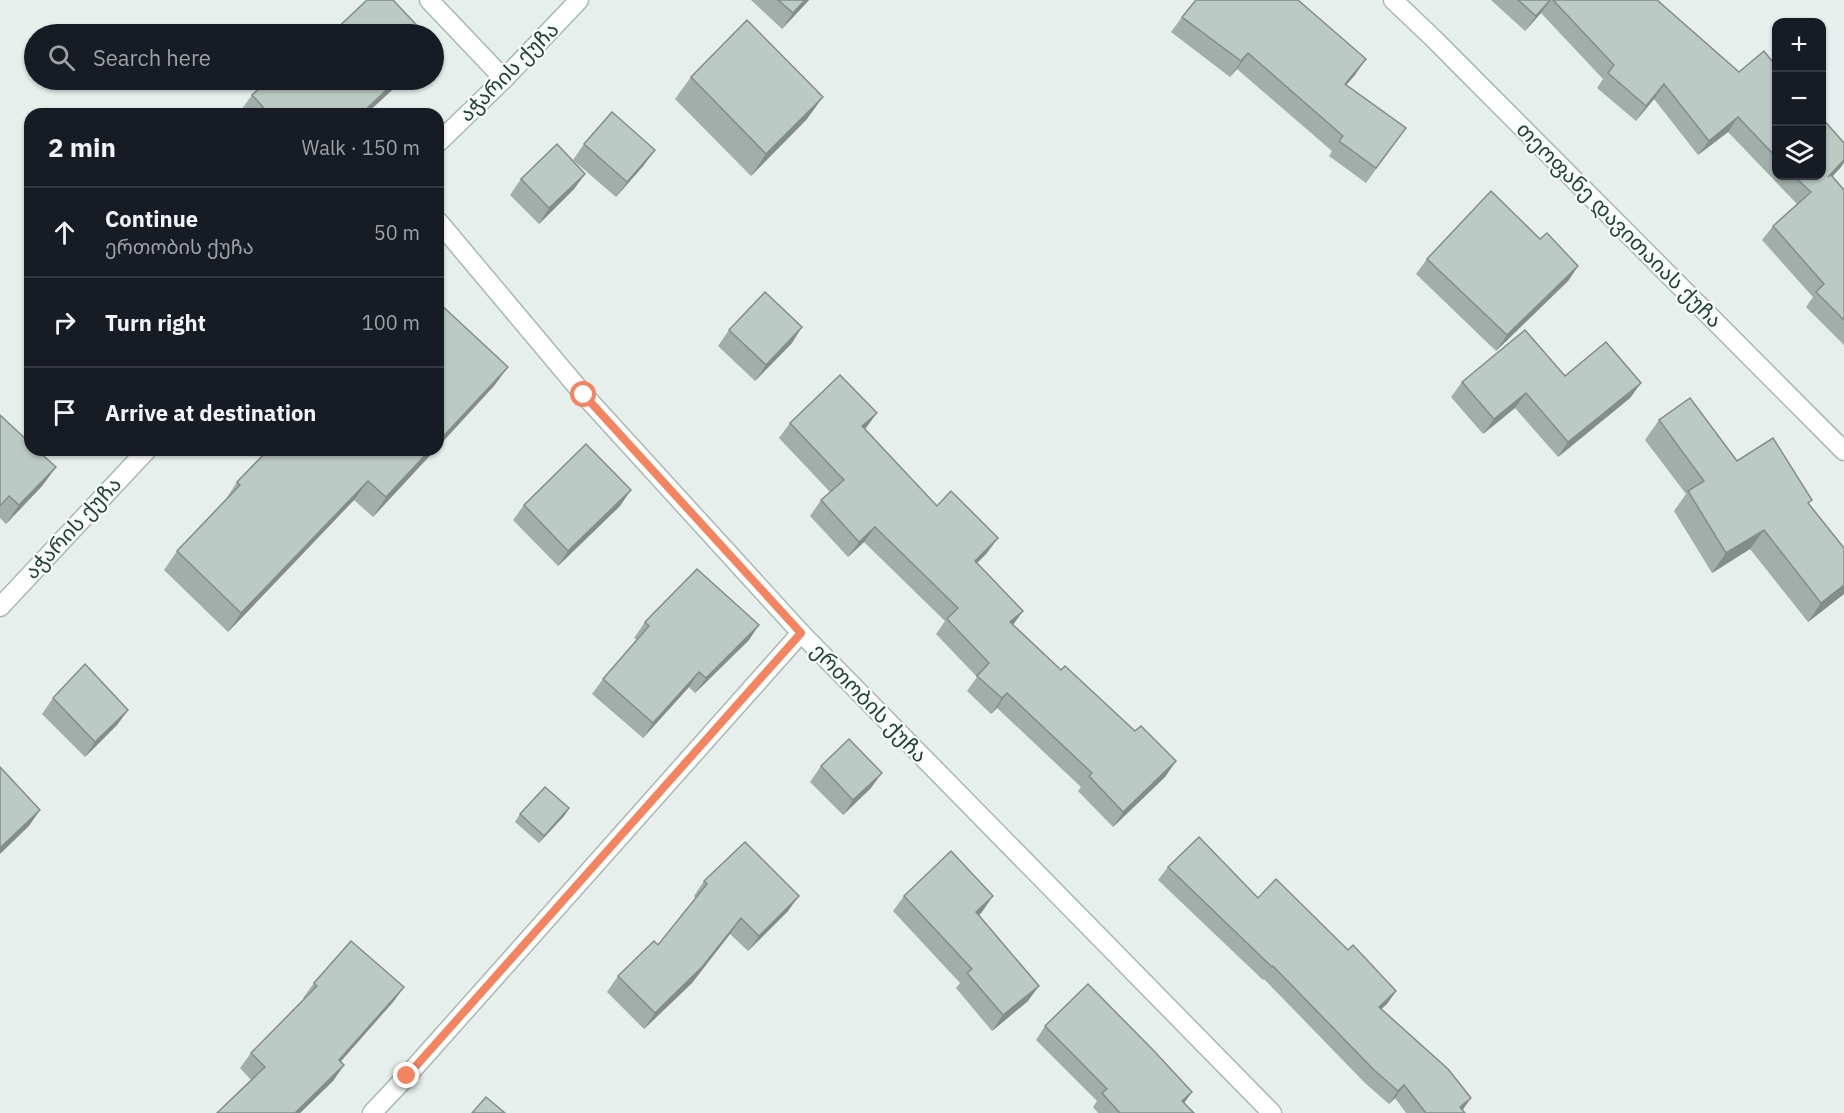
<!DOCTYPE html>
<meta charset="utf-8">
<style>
body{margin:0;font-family:"IBM Plex Sans","Noto Sans Georgian",sans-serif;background:#242831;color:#f1f3f6}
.controls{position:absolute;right:18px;top:18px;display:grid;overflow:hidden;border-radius:12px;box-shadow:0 2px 4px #0004}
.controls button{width:54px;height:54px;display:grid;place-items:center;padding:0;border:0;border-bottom:2px solid #363941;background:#171b24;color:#f1f3f6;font:30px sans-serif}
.stop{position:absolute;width:18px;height:18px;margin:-14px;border:4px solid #f4845f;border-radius:50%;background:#fff}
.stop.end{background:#f4845f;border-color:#fff;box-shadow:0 2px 6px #0008}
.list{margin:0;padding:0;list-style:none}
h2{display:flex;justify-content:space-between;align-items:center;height:78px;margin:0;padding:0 24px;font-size:26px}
h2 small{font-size:20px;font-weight:400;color:#9ea1a6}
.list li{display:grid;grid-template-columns:39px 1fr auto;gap:18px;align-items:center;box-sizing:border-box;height:90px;padding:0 24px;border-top:2px solid #363941}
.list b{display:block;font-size:22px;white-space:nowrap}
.list p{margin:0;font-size:20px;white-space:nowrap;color:#9ea1a6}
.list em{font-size:20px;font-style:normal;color:#9ea1a6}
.icon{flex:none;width:33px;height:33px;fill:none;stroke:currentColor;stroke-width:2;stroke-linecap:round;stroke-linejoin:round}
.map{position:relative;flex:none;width:1844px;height:1113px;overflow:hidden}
.search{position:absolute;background:#171b24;box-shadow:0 2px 4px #0004;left:24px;top:24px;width:420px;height:66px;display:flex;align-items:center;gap:15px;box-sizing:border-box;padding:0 21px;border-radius:33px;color:#9ea1a6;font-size:22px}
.panel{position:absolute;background:#171b24;box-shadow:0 2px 4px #0004;left:24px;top:108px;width:420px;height:348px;border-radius:18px}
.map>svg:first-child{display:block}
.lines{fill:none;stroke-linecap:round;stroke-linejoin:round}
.minor-casing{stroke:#a8b8b2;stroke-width:21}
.minor{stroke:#fff;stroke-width:18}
.wall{fill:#a1aea9}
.shaded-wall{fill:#838d89}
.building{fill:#bbcac4;stroke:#838d89;stroke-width:1.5}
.route{stroke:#f4845f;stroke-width:8}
.labels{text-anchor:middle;stroke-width:4.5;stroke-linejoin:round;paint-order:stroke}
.street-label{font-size:21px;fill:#24423a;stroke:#f7fbf9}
</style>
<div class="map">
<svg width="1844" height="1113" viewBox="0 0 1844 1113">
<rect width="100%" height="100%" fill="#e6efeb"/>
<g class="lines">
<g class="minor-casing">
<g id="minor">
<path d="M429 0 504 79"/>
<path d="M1393 0 1434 39 1844 451"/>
<path d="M438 143 504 79 579 0"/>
<path d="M438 221 584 395 801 633 1272 1113"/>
<path d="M0 607 147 450"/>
<path d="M372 1113 407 1076 801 633"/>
</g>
</g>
<use href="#minor" class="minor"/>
</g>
<g class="wall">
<path d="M751 0H809L782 29Z"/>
<path d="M1491 0H1657L1739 72 1776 66V176H1821L1841 167 1832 177 1844 190V345L1806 307 1813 297 1762 240 1773 226 1797 204 1728 132 1698 155 1654 99 1636 121 1597 88 1603 79 1541 13 1525 31Z"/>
<path d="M1182 17 1355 75 1346 85 1406 128 1366 183 1329 156 1332 151 1237 69 1230 77 1171 32Z"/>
<path d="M691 77 807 119 751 176 675 99Z"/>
<path d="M268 80H403L366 114H245L241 110 252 95Z"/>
<path d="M584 144 644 165 616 197 573 160Z"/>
<path d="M585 174 574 189 539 224 510 195 521 179Z"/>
<path d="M1540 239 1578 266 1568 281 1496 351 1416 274 1427 259Z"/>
<path d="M729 330 792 343 755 381 718 346Z"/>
<path d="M1565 376 1641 383 1630 398 1558 457 1515 408 1483 434 1451 397 1462 382Z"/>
<path d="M0 415 56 467 42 486 6 524 0 518Z"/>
<path d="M1659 420 1809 504 1844 594 1808 622 1750 549 1712 573 1674 511 1686 494 1645 440Z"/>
<path d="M790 423 937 506 987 553 977 563 1023 611 1013 625 1061 670 1135 731 1176 761 1165 777 1113 827 1078 791 1081 787 997 708 991 714 967 691 977 677 936 634 945 621 864 542 848 557 810 516 821 500 830 492 779 438Z"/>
<path d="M268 450H435L373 517 354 500 228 632 164 570 177 551 224 502 237 482Z"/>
<path d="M524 505 620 506 558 566 513 520Z"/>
<path d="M645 622 749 640 695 693 689 687 643 738 592 694 603 679 637 640 634 638Z"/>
<path d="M53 698 128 710 117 725 85 757 42 714Z"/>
<path d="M821 766 871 788 843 815 810 782Z"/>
<path d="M569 808 564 816 539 843 515 822 520 814Z"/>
<path d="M1168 867 1258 898 1348 950 1396 991 1387 1004 1381 1009 1465 1113H1406L1395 1098 1389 1104 1365 1083 1264 979 1263 980 1158 880Z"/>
<path d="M704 881 788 911 748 951 730 934 692 983 644 1029 607 992 618 976 658 945 696 899 694 896Z"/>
<path d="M904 896 982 912 979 915 1028 1001 992 1031 956 988 960 983 893 911Z"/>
<path d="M314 983 404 987 393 1002 340 1062 344 1065 333 1081 300 1113H217L251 1080 240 1068 251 1053 304 999 303 998Z"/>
<path d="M1045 1026 1192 1092 1184 1103 1194 1113H1098L1093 1107 1097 1101 1036 1040Z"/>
</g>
<g class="shaded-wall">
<path d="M805 0H809L782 29 793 13Z"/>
<path d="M1551 0 1541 13 1525 31 1536 16Z"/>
<path d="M1248 53 1237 69 1230 77 1241 61Z"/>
<path d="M1366 59 1355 75 1334 99 1345 84Z"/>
<path d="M397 80H403L366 114H361Z"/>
<path d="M1664 84 1654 99 1636 121 1646 106Z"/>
<path d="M823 97 807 119 751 176 766 154Z"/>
<path d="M1738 117 1728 132 1698 155 1709 141Z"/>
<path d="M655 150 644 165 616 197 627 182Z"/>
<path d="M1844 160V163L1841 167 1818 192 1828 177Z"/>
<path d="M585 174 574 189 539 224 549 208Z"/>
<path d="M1578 266 1568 281 1496 351 1507 335Z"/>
<path d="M802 327 792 343 755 381 766 365Z"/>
<path d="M508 367 494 386 438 447V442Z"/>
<path d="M1641 383 1630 398 1558 457 1568 442Z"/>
<path d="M1526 393 1515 408 1483 434 1494 419Z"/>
<path d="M877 413 866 428 851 442 862 426Z"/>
<path d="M430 450H435L373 517 386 497Z"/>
<path d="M56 467 42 486 6 524 19 505Z"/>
<path d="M368 481 354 500 228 632 241 613Z"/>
<path d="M631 490 620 506 558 566 568 551Z"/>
<path d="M875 527 864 542 848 557 859 542Z"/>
<path d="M1764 530 1750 549 1712 573 1726 553Z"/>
<path d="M998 538 987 553 964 576 975 561Z"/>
<path d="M1844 585V594L1808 622 1821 603Z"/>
<path d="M1023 611 1012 626 1010 622Z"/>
<path d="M759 625 749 640 695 693 706 678Z"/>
<path d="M699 672 689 687 643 738 653 723Z"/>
<path d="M1007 693 997 708 991 714 1002 698Z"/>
<path d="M128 710 117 725 85 757 95 742Z"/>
<path d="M1176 761 1165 777 1113 827 1123 812Z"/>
<path d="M882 773 871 788 843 815 853 800Z"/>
<path d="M569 808 564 816 539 843 544 836Z"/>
<path d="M40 810 29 826 0 854V848Z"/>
<path d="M799 896 788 911 748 951 759 936Z"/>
<path d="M993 896 982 912 966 927 976 912Z"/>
<path d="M741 918 730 934 692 983 644 1029 655 1013Z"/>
<path d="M1039 986 1028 1001 992 1031 1003 1015Z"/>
<path d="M404 987 393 1002 328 1076 339 1060Z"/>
<path d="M1396 991 1387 1004 1369 1020 1379 1007Z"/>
<path d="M344 1065 333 1081 300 1113H295Z"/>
<path d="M1404 1085 1395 1098 1389 1104 1398 1091Z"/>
<path d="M1192 1092 1182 1106V1101Z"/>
<path d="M1471 1098 1462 1111 1460 1107Z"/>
</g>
<g class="building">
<path d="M367 0H393L425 34H331Z"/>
<path d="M778 0H805L793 13Z"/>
<path d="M1196 0H1298L1366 59 1345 84 1406 128 1376 168 1339 141 1343 136 1248 53 1241 61 1182 17Z"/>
<path d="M1518 0H1550L1536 16Z"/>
<path d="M1553 0H1657L1739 72 1764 51 1776 66V157L1738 117 1709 141 1664 84 1646 106 1608 73 1614 65Z"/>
<path d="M747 20 823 97 766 154 691 77Z"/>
<path d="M268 80H397L361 114H256L263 107 252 95Z"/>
<path d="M612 112 655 150 627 182 584 144Z"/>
<path d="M1821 117 1844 143V160L1828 177 1831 175 1844 190V320L1816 292 1824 284 1773 226 1811 192 1794 176H1821Z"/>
<path d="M557 144 585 174 549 208 521 179Z"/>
<path d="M1491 191 1540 239 1547 233 1578 266 1507 335 1427 259Z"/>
<path d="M765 292 802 327 766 365 729 330Z"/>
<path d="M438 302 508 367 438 442Z"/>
<path d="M1525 330 1565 376 1606 342 1641 383 1568 442 1526 393 1494 419 1462 382Z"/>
<path d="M840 375 877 413 862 426 937 506 951 491 998 538 975 561 1023 611 1010 622 1061 670 1065 666 1135 731 1141 726 1176 761 1123 812 1089 776 1092 773 1007 693 1002 698 977 676 989 663 947 619 958 608 875 527 859 542 821 500 844 480 790 423Z"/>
<path d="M1690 398 1737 461 1773 438 1812 500 1808 503 1844 548V585L1821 603 1764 530 1726 553 1688 491 1704 481 1659 420Z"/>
<path d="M0 415 30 443V450H37L56 467 19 505 9 496 0 506Z"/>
<path d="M586 444 631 490 568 551 524 505Z"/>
<path d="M268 450H430L386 497 368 481 241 613 177 551 240 485 237 482Z"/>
<path d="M697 569 759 625 706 678 699 672 653 723 603 679 649 626 645 622Z"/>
<path d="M85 664 128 710 95 742 53 698Z"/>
<path d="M849 739 882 773 853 800 821 766Z"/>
<path d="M0 767 40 810 0 848Z"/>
<path d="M545 787 569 808 544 836 520 814Z"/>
<path d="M1199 837 1258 898 1276 879 1348 950 1353 945 1396 991 1379 1007 1448 1069 1471 1098 1460 1107 1465 1113H1426L1404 1085 1398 1091 1374 1070 1273 966 1272 967 1168 867Z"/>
<path d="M745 842 799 896 759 936 741 918 702 967 655 1013 618 976 654 941 658 945 707 884 704 881Z"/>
<path d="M951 851 993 896 976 912 1039 986 1003 1015 967 973 972 969 904 896Z"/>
<path d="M351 941 404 987 339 1060 344 1065 295 1113H217L265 1067 251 1053 317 986 314 983Z"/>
<path d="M1088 984 1155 1052 1192 1092 1182 1101 1194 1113H1120L1102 1093 1107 1089 1045 1026Z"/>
<path d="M486 1097 505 1113H472Z"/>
</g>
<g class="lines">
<path class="route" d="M407 1076 801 633 584 395"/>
</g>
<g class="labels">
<g class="street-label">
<text transform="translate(509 72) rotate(-45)" y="7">აჭარის ქუჩა</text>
<text transform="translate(1619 225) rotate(45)" y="7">თეოფანე დავითაიას ქუჩა</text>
<text transform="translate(73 528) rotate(-47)" y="7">აჭარის ქუჩა</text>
<text transform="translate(869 703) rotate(46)" y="7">ერთობის ქუჩა</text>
</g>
</g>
</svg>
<div class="controls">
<button>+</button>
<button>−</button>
<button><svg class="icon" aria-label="layers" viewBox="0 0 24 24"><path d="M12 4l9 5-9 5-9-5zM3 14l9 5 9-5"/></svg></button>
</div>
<div class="stop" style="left:584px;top:395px"></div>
<div class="stop end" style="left:407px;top:1076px"></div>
<div class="search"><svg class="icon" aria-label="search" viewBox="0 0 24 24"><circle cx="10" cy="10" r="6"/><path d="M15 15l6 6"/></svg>Search here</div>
<section class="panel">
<h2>2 min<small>Walk · 150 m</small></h2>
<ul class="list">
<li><svg class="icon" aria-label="ahead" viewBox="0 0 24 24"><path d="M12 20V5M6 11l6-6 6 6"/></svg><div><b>Continue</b><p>ერთობის ქუჩა</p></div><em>50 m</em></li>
<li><svg class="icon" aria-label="right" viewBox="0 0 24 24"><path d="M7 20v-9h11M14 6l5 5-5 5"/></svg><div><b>Turn right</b></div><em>100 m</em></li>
<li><svg class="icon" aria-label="arrive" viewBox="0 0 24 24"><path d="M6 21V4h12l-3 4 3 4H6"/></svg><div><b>Arrive at destination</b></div></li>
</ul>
</section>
</div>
